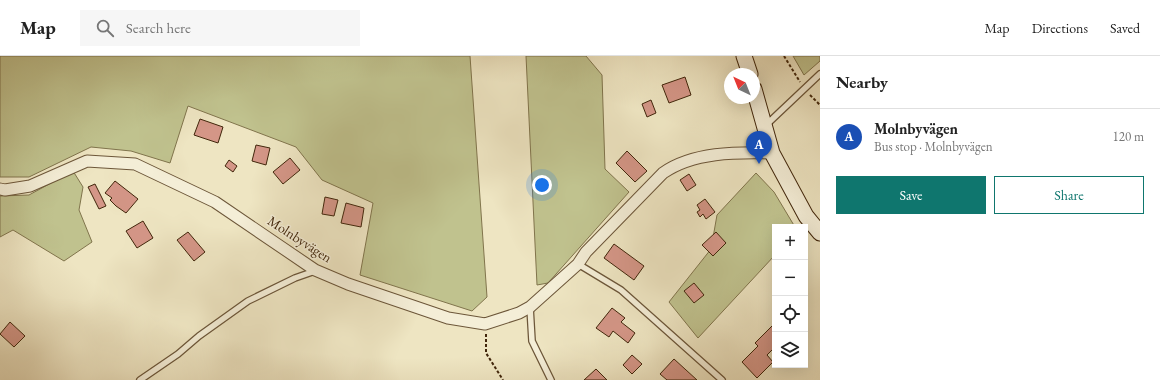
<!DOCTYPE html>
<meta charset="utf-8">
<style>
body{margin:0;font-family:"EB Garamond",serif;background:#f6f6f6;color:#222}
.controls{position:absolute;right:12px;bottom:12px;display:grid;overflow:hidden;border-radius:0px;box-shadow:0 4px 16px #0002}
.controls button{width:36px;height:36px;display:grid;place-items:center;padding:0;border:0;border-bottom:1px solid #e0e0e0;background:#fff;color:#222;font:20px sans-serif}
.compass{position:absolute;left:724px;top:12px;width:36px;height:36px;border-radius:50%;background:#fff;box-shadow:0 4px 16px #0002;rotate:317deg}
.you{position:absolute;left:542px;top:129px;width:14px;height:14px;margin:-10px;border:3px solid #fff;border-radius:50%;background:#1a73e8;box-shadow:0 0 0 6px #1a73e833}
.badge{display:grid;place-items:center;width:26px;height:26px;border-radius:50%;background:#0f766e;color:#fff;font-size:13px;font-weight:700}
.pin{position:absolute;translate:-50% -33px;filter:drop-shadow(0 1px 2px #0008)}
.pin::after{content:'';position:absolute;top:21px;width:14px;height:12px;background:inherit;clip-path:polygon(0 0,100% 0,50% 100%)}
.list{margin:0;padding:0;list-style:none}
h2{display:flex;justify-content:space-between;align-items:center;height:52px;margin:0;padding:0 16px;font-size:17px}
h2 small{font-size:13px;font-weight:400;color:#767676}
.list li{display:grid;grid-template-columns:26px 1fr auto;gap:12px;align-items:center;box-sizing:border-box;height:56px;padding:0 16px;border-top:1px solid #e0e0e0}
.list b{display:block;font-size:15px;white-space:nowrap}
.list p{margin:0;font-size:13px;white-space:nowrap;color:#767676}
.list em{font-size:13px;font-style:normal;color:#767676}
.actions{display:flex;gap:8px;padding:12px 16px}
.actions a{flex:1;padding:9px 0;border:1px solid #0f766e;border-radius:0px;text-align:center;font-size:14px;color:#0f766e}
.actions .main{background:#0f766e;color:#fff}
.icon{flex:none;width:22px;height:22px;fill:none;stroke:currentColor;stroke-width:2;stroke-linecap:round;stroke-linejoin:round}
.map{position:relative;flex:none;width:820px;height:324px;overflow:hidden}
header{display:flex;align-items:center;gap:24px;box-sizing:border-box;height:56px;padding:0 20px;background:#fff;border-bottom:1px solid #e0e0e0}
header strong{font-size:19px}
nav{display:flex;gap:22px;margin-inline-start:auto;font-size:14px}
.search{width:280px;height:36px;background:#f6f6f6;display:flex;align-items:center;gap:10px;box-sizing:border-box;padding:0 14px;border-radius:0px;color:#767676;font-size:15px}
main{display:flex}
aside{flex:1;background:#fff}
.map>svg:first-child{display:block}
.green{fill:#c0c28e;stroke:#80744c}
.building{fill:#d49687;stroke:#41260b}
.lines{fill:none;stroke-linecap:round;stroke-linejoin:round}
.lane-casing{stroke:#6c5639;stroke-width:8}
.street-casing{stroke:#6c5639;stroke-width:13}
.secondary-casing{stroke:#41260b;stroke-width:17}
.path{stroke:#41260b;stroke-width:2;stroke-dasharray:3 2;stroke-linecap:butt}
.lane{stroke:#f4eed7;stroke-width:5.5}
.street{stroke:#f4eed7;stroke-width:11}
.secondary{stroke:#f4eed7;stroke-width:15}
.labels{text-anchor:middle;stroke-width:3;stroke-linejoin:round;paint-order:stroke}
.street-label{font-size:14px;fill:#41260b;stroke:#f4eed7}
</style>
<header>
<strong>Map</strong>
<div class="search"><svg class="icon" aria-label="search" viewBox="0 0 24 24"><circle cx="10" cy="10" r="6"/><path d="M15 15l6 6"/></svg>Search here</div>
<nav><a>Map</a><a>Directions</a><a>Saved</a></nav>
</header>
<main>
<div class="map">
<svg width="820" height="324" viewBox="0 0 820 324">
<rect width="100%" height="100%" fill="#eee5c2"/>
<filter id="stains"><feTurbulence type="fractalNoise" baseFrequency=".005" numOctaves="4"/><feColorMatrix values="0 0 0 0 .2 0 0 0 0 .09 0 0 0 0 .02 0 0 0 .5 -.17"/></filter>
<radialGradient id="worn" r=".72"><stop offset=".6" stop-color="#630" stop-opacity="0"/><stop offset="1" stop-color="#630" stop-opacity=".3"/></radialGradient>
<g class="green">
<path d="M0 0H470L487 241 472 255 360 219 373 147 322 124 296 91 188 50 170 107 131 95 91 91 29 121H0Z"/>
<path d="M526 0H586L602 19 605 113 629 136 548 227 537 229Z"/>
<path d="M793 0H820V5L804 19Z"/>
<path d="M73 115 83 131 79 154 92 186 64 205 13 174 0 181V140L29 139Z"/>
<path d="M756 117 774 136 795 171H775V199L698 282 669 246 711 193 717 159Z"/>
</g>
<g class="building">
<path d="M685 21 691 39 669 47 662 29Z"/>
<path d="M651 44 656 57 647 61 642 48Z"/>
<path d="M200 63 223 71 218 87 194 79Z"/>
<path d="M256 89 270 92 266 109 252 105Z"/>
<path d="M627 95 647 115 635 126 616 107Z"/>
<path d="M290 102 300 114 283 128 273 116Z"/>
<path d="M229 104 237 110 233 116 225 110Z"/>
<path d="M689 118 696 129 687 135 680 124Z"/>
<path d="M115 125 138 143 126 157 116 150 110 144 112 142 105 137Z"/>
<path d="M95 128 106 150 99 153 88 131Z"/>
<path d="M325 141 338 144 334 160 322 158Z"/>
<path d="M705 143 715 156 706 163 703 158 700 161 697 156 700 154 697 149Z"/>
<path d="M346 147 364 152 361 171 341 167Z"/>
<path d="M143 165 153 182 137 192 126 175Z"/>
<path d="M188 176 205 196 194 205 177 184Z"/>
<path d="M716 176 726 187 713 200 702 189Z"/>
<path d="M614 188 644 210 634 224 604 202Z"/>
<path d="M694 227 704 239 694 247 684 235Z"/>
<path d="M612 252 625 262 621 266 635 277 628 287 613 275 609 281 596 272Z"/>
<path d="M10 266 25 280 14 291 0 278Z"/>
<path d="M773 269 775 270V291L767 299 773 306 757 322 742 306 758 290 755 287Z"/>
<path d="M632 299 642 308 632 318 623 309Z"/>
<path d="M674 303 697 324H667L660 318Z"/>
<path d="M596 313 607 324H584Z"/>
</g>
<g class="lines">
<g class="lane-casing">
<g id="lane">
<path d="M765 70 820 18"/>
<path d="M578 208 621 234 722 324"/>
<path d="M530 251 532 285 551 324"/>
<path d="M140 324 178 298 199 280 248 245 295 222 315 215"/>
</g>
</g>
<g class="street-casing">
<path id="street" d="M0 133 5 134 30 130 87 105 135 108 215 146 315 214 348 228 448 262 485 268 519 257 530 251 578 208 586 196 663 117C693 96 736 96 772 97"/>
</g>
<g class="secondary-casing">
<g id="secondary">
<path d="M744 0 750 18"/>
<path d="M754 33 772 97 806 160 820 177"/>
</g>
</g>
<g class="path">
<path d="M784 0 800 26"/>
<path d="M810 39 820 49"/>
<path d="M486 278V297L503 324"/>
</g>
<use href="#lane" class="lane"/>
<use href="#street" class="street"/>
<use href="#secondary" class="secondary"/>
</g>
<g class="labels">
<g class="street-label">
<text transform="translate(300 183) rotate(33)" y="5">Molnbyvägen</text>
</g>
</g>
<rect width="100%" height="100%" filter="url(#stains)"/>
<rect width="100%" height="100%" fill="url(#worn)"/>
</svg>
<div class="controls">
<button>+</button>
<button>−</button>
<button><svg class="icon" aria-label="locate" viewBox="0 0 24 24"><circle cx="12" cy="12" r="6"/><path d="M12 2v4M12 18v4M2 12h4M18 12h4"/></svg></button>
<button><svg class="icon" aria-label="layers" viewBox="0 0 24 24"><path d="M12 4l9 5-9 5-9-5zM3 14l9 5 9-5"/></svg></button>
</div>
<svg class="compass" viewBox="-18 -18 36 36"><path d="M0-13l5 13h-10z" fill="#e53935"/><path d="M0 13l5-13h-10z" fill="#767676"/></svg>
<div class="you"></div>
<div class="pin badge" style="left:759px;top:108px;background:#1a4fb4">A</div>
</div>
<aside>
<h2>Nearby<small></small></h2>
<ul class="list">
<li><span class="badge" style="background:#1a4fb4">A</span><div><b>Molnbyvägen</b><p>Bus stop · Molnbyvägen</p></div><em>120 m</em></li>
</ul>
<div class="actions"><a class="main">Save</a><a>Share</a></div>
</aside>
</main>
